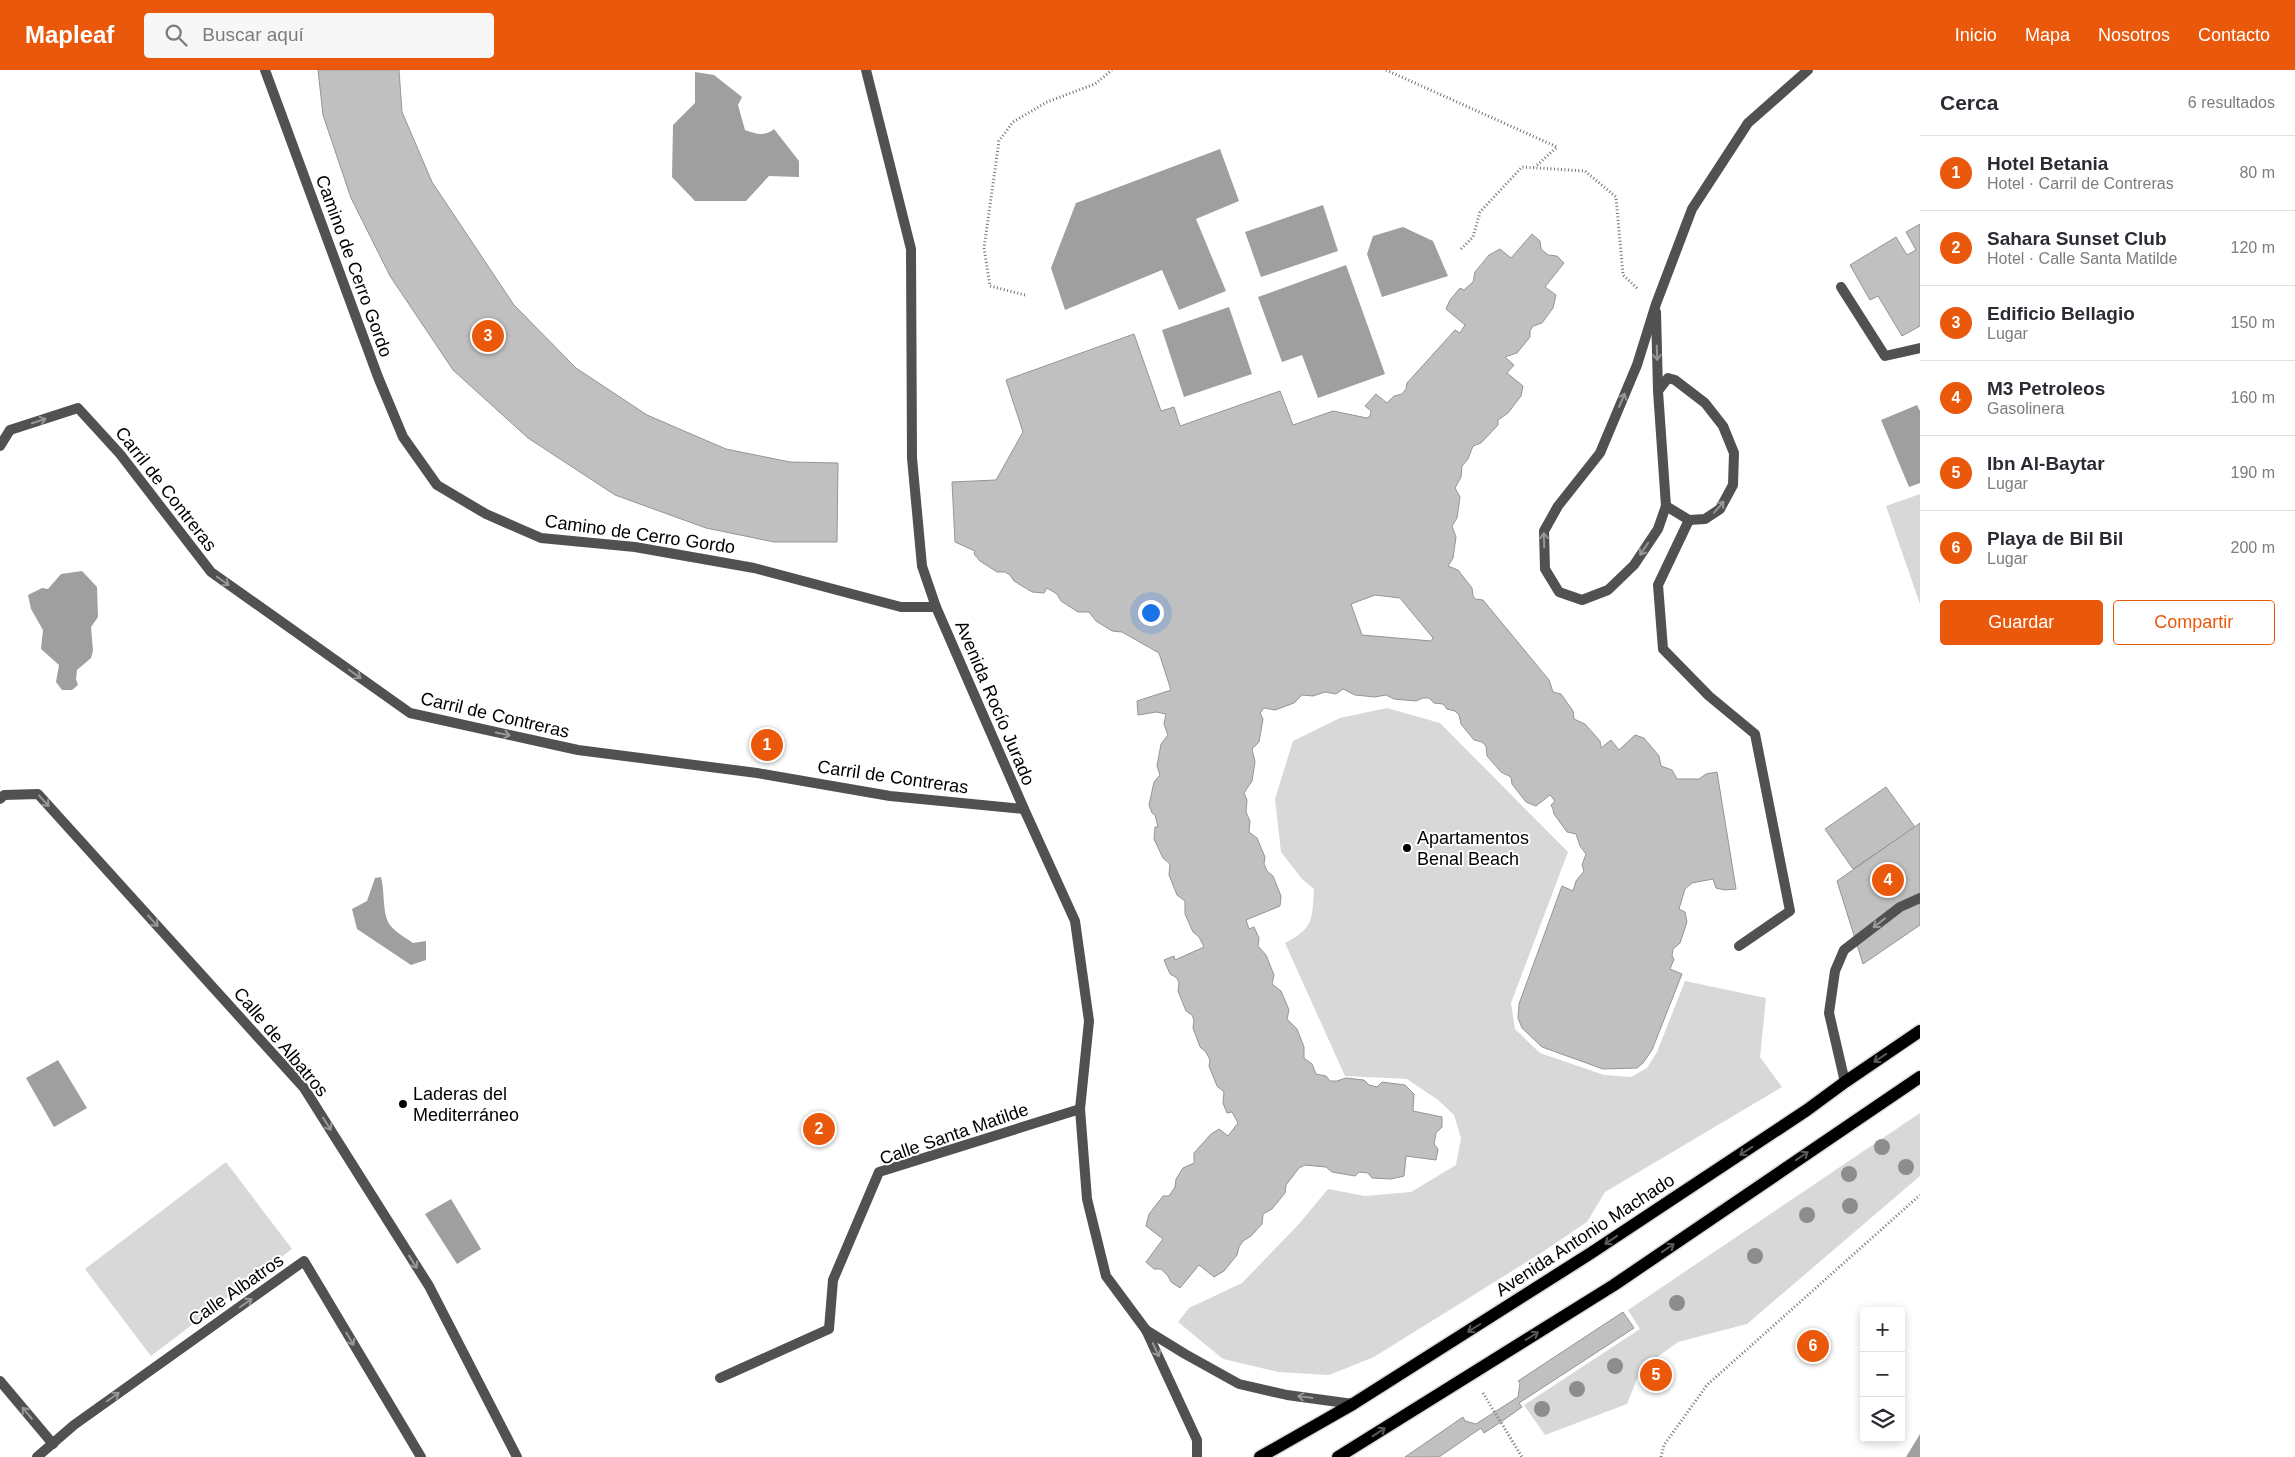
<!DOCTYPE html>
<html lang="es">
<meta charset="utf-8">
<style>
body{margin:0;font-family:Helvetica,sans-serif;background:#f7f7f7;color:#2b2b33}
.controls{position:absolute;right:15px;bottom:15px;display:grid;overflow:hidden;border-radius:5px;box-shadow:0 2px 8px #0003}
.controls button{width:45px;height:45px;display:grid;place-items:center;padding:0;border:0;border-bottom:1px solid #e1e1e2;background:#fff;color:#2b2b33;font:25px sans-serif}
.you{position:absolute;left:1150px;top:542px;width:18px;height:18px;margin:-12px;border:4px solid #fff;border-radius:50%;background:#1a73e8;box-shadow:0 0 0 8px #1a73e833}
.badge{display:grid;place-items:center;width:32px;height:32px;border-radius:50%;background:#ea580c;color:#fff;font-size:16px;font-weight:700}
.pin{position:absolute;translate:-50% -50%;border:2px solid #fff;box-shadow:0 1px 5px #0006}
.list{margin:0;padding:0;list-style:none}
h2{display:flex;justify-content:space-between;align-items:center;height:65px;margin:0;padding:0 20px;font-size:21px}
h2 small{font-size:16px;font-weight:400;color:#7c7c81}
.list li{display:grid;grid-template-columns:32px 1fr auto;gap:15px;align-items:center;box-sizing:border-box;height:75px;padding:0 20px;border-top:1px solid #e1e1e2}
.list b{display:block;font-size:19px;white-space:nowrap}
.list p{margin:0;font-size:16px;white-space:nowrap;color:#7c7c81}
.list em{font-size:16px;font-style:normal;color:#7c7c81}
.actions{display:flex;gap:10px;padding:15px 20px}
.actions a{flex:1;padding:11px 0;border:1px solid #ea580c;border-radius:5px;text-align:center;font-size:18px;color:#ea580c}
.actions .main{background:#ea580c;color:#fff}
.icon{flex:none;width:28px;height:28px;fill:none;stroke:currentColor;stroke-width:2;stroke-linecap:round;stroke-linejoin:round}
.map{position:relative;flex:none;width:1920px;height:1387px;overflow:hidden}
header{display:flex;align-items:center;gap:30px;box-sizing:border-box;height:70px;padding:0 25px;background:#ea580c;color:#fff}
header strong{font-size:24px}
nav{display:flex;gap:28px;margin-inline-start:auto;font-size:18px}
.search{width:350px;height:45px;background:#f7f7f7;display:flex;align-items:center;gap:12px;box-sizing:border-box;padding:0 18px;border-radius:5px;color:#7c7c81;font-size:19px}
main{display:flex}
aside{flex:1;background:#fff}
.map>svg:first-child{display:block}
.green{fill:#d8d8d8}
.water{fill:#9f9f9f}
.building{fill:#c0c0c0;stroke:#959595;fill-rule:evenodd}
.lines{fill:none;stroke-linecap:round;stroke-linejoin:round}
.primary-casing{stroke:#dbdbdb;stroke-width:15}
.path{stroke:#737373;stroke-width:3;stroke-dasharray:1 2.5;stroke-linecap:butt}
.lane{stroke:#515151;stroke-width:10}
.street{stroke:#515151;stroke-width:10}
.primary{stroke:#000;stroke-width:12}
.tree{fill:#8d8d8d}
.oneway{stroke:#979797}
.oneway2{stroke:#595959}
.poi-dot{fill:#000;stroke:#fff;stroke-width:2}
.labels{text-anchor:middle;stroke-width:4;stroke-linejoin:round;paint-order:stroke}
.street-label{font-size:18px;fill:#000;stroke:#fff}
.poi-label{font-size:18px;fill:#000;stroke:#fff;text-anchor:start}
</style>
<header>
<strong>Mapleaf</strong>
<div class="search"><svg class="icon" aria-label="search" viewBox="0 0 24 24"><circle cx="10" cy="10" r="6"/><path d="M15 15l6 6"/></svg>Buscar aquí</div>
<nav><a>Inicio</a><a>Mapa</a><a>Nosotros</a><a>Contacto</a></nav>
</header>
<main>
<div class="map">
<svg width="1920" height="1387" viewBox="0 0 1920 1387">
<rect width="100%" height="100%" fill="#fff"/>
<g class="green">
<path d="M1920 424V534L1886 436Z"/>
<path d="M1387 638 1440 653 1568 782 1511 933 1515 959 1540 983 1604 1005 1631 1007 1647 998 1657 982 1685 911 1766 928 1760 987 1782 1017 1605 1122 1587 1152 1541 1183 1374 1287 1329 1305 1278 1302 1223 1289 1178 1252 1189 1238 1242 1213 1298 1155 1328 1119 1365 1126 1411 1122 1456 1095 1461 1068 1454 1045 1438 1030 1407 1009 1345 1006 1285 873C1314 858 1312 850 1314 819L1302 809 1281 782 1275 729 1293 671 1340 648Z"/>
<path d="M1920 1043V1106L1747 1254 1678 1272 1641 1299 1627 1334 1545 1365 1524 1335 1640 1259 1628 1240Z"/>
<path d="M226 1092 292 1179 151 1286 85 1199Z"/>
</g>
<g class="water">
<path d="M695 2 714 5 742 27 738 35 745 60C756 64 764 67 774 59L799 91V107L769 106 746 131H695L672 107 673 55 695 33Z"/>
<path d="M1220 79 1239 131 1196 149 1226 221 1179 240 1162 200 1065 240 1051 198 1076 133Z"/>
<path d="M1323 135 1338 181 1261 207 1245 162Z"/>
<path d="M1403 157 1433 171 1448 206 1382 227 1367 184 1373 166Z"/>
<path d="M1346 195 1385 304 1318 328 1302 285 1282 292 1258 227Z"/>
<path d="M1229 237 1252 304 1184 327 1162 260Z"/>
<path d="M1917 335 1920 341V413L1909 417 1881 350Z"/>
<path d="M82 501 97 517 98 547 91 557 93 581 91 588 77 600 76 609 78 615 72 620H62L56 612 59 595 41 579 43 560 31 539 28 525 42 518 48 519 61 504Z"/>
<path d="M381 807C385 822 382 844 390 855 395 862 406 868 413 873L426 871V890L411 895 357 859 352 839 367 831 375 808Z"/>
<path d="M58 990 87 1038 54 1057 26 1008Z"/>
<path d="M451 1129 481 1179 457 1194 425 1144Z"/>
<path d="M1920 1364V1387H1906Z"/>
</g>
<g class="building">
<path d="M318 0H399L402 42 432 112 514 235 576 298 647 345 726 379 790 392 838 393 837 472H774L706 458 615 425 528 368 453 300 390 206 351 128 323 45Z"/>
<path d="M1920 154V256L1902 266 1878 226 1870 230 1850 195 1896 167 1907 185 1916 180 1906 162Z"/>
<path d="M1532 164 1540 171 1541 179 1548 185 1557 186 1564 193 1545 217 1556 225 1553 238 1542 253 1533 256 1530 261V267L1517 283 1505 287 1514 295 1507 303 1523 316 1521 326 1508 343 1498 350V355L1481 373 1473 376 1468 389 1462 396 1461 407 1455 418 1460 427 1457 448 1452 456 1456 467 1453 488 1448 496 1458 500 1472 518 1473 526 1475 529 1483 530 1549 610 1553 622 1561 624 1573 641 1574 649 1585 654 1600 671 1601 678 1611 670 1619 680 1635 665 1644 668 1659 686 1661 696 1672 700 1677 709H1699L1706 704 1717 702 1736 819 1725 820 1716 818 1713 809 1692 813 1685 819 1679 839 1685 842 1687 852 1680 873 1673 879 1672 886 1674 889 1670 899 1682 904 1652 980 1643 993 1637 998 1603 999 1542 977 1522 958 1518 948 1519 934 1562 816 1573 821 1576 811 1584 801 1582 795 1586 784 1580 776 1576 764 1567 762 1554 744 1553 739 1551 735 1555 731 1550 725 1536 736 1526 732 1512 714 1511 707 1501 702 1487 686 1486 676 1482 672 1474 670 1461 654 1459 645 1455 641 1447 639 1443 634 1434 633 1429 628H1423L1416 631 1394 629 1386 625 1375 627 1355 625 1343 619 1336 624 1325 622 1313 626 1302 625 1294 633 1275 640 1264 638 1260 643 1263 649 1259 672 1252 679 1255 692 1252 711 1244 723 1247 730 1246 742 1250 751 1249 762 1257 768 1265 787 1264 794 1267 801 1273 806 1281 826 1280 836 1246 850 1249 859 1254 857 1259 868 1258 876 1266 885 1274 905 1272 914 1281 921 1289 940 1287 949 1297 959 1304 977V988L1312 994 1316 1004 1326 1006 1330 1011H1337L1346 1008 1364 1010 1369 1015 1377 1017 1382 1012 1405 1015 1414 1024 1413 1041 1442 1047V1057L1436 1063 1434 1074 1438 1079 1436 1090 1406 1086 1404 1106 1391 1109 1372 1108 1368 1103 1359 1102 1355 1106 1332 1102 1326 1097 1305 1095 1299 1098 1286 1115 1285 1123 1272 1139 1263 1144 1262 1154 1251 1166 1243 1171 1239 1177 1237 1185 1224 1201 1214 1207 1199 1195 1180 1218 1171 1212 1168 1206 1161 1199H1154L1146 1192 1163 1169 1146 1156 1149 1144 1163 1126H1169L1175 1117 1176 1109 1183 1098 1194 1093V1083L1211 1064 1219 1059 1228 1066 1238 1053 1232 1042 1227 1043 1223 1033 1224 1022 1217 1016 1209 996 1210 990 1206 982 1200 977 1193 958 1194 950 1192 945 1186 941 1178 921 1179 913 1177 908 1170 904 1164 890 1174 886 1175 890 1204 877 1199 867 1193 862 1185 844V831L1177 825 1169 805 1170 794 1163 788 1154 769 1155 757H1158L1155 745 1152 743 1149 735 1154 712 1160 705 1157 696 1161 674 1168 665 1164 654 1166 644 1156 642 1138 645 1137 631 1171 620 1159 583 1122 562 1112 561 1096 551 1089 542H1078L1061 531 1057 524 1047 518 1044 523 1032 522 1014 511 1010 505 1005 502H997L980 491 974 484 975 481 955 472 952 412 996 410 1023 362 1006 310 1134 264 1161 341 1174 337 1180 356 1280 321 1293 355 1333 341 1367 348 1370 346 1371 341 1365 336 1376 324 1387 333 1394 326 1402 324 1406 319 1407 313 1455 260 1460 263 1465 255 1446 239 1450 230 1460 218 1464 220 1473 212 1475 202 1489 185 1500 179 1511 188ZM1375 525 1400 528 1433 568 1431 571 1362 565 1351 534Z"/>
<path d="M1886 717 1915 757 1853 799 1825 759Z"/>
<path d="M1920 753V855L1863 894 1837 811Z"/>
<path d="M1623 1242 1634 1258 1519 1333 1522 1337 1501 1352 1484 1363 1481 1358 1439 1387H1405L1463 1347 1465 1351 1476 1354 1518 1327 1520 1313 1518 1311Z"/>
</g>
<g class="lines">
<g class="primary-casing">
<g id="primary">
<path d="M1260 1387 1353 1334 1591 1183 1807 1040 1845 1012 1920 961"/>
<path d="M1338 1387 1614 1215 1920 1007"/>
</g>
</g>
<g class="path">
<path d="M1386 0 1557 77 1535 97"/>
<path d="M1461 179 1473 167 1480 142 1522 97 1585 101 1616 127 1623 205 1638 219"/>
<path d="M1025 225 990 216 984 178 999 71 1013 52 1047 32 1095 14 1112 0"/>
<path d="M1483 1323 1522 1387"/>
<path d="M1661 1387 1664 1375 1707 1315 1920 1125"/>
</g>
<g class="lane">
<path d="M1841 217 1885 286 1920 278"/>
<path d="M1845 1012 1829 943 1835 901 1844 880 1900 837 1920 828"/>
</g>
<g class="street">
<path d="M265 0 378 307 403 367 437 415 486 444 541 468 635 477 754 498 901 537H936"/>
<path d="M866 0 911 179 912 388 922 496 936 537 1024 739 1075 851 1089 951 1080 1039 1087 1129 1106 1206 1146 1260"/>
<path d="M1656 242 1658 321 1666 436 1689 450 1705 449 1720 439 1733 415 1734 383 1723 356 1705 333 1675 310 1668 308 1658 321"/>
<path d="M0 376 10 360 78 338 120 384 211 502 410 643 578 680 757 703 890 726 1024 739"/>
<path d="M1666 436 1658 459 1634 495 1608 520 1582 530 1559 522 1545 499 1544 461 1558 436 1600 383 1637 295 1656 234 1692 139 1748 53 1808 0"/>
<path d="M1689 450 1658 515 1663 579 1709 626 1755 664 1790 841 1739 876"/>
<path d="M0 729 4 725 38 724 304 1018 429 1216 517 1387"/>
<path d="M720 1308 829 1259 833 1210 879 1102 1080 1039"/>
<path d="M0 1311 53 1374"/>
<path d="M37 1387 74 1355 304 1191 421 1387"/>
<path d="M1197 1387V1370L1146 1260 1185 1284 1239 1314 1287 1325 1353 1334"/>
</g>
<use href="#primary" class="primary"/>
</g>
<g class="tree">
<circle cx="1882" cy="1077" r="8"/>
<circle cx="1906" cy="1097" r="8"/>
<circle cx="1849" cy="1104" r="8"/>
<circle cx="1850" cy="1136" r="8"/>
<circle cx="1807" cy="1145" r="8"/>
<circle cx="1755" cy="1186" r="8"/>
<circle cx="1677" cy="1233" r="8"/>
<circle cx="1615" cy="1296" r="8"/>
<circle cx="1577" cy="1319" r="8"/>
<circle cx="1542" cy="1339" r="8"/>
</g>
<defs><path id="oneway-shaft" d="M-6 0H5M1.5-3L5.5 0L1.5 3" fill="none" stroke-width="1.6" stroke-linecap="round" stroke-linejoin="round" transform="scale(1.25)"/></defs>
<g class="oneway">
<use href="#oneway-shaft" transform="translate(1657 283) rotate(88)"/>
<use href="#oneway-shaft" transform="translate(1622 330) rotate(-67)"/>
<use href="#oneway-shaft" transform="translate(39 351) rotate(-18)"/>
<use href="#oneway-shaft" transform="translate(1719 437) rotate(-49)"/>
<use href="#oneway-shaft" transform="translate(1544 470) rotate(-92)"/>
<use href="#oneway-shaft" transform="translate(1644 479) rotate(124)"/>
<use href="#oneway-shaft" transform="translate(223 511) rotate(35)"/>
<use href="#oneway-shaft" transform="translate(355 604) rotate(35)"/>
<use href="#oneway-shaft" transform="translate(503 664) rotate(12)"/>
<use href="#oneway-shaft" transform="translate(44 731) rotate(48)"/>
<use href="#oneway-shaft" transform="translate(153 851) rotate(48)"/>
<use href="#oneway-shaft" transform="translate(1879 853) rotate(142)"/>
<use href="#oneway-shaft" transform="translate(327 1054) rotate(58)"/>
<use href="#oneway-shaft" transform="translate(413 1192) rotate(58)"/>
<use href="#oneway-shaft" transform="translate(246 1233) rotate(-35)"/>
<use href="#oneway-shaft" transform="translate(350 1269) rotate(59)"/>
<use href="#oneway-shaft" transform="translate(1156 1280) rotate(65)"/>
<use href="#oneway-shaft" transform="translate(113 1327) rotate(-35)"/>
<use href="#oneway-shaft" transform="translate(1305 1327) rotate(-172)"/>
<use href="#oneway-shaft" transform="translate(27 1343) rotate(-130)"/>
</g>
<g class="oneway2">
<use href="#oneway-shaft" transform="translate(1880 988) rotate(146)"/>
<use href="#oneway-shaft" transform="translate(1746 1081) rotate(147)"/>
<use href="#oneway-shaft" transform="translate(1802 1086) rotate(-34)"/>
<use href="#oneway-shaft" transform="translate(1611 1170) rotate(147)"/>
<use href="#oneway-shaft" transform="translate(1668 1178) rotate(-34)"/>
<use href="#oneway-shaft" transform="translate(1474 1258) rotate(148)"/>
<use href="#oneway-shaft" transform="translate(1532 1266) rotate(-32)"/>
<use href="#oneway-shaft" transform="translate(1379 1362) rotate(-33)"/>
</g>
<g class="poi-dot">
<circle cx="1407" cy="778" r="5"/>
<circle cx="403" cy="1034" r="5"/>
</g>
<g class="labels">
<g class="street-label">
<text transform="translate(354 196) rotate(70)" y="6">Camino de Cerro Gordo</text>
<text transform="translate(166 419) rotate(52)" y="6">Carril de Contreras</text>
<text transform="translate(640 464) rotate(8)" y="6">Camino de Cerro Gordo</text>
<text transform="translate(995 633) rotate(67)" y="6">Avenida Rocío Jurado</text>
<text transform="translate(495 645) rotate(13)" y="6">Carril de Contreras</text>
<text transform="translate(893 707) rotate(8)" y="6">Carril de Contreras</text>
<text transform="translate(281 972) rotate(50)" y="6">Calle de Albatros</text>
<text transform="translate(954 1064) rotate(-19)" y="6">Calle Santa Matilde</text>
<text transform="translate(1585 1165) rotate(-33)" y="6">Avenida Antonio Machado</text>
<text transform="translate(236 1220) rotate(-35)" y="6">Calle Albatros</text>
</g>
<g class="poi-label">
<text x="1417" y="774">Apartamentos<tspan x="1417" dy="21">Benal Beach</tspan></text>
<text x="413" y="1030">Laderas del<tspan x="413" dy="21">Mediterráneo</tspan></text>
</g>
</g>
</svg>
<div class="controls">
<button>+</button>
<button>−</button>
<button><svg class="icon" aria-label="layers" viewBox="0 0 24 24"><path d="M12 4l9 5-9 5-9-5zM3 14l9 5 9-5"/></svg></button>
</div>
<div class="you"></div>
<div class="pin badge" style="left:767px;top:675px">1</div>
<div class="pin badge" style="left:819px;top:1059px">2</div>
<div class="pin badge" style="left:488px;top:266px">3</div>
<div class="pin badge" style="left:1888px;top:810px">4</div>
<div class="pin badge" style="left:1656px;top:1305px">5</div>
<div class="pin badge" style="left:1813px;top:1276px">6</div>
</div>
<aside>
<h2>Cerca<small>6 resultados</small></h2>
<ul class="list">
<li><span class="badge">1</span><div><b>Hotel Betania</b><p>Hotel · Carril de Contreras</p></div><em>80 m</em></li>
<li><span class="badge">2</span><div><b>Sahara Sunset Club</b><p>Hotel · Calle Santa Matilde</p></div><em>120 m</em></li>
<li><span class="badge">3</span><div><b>Edificio Bellagio</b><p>Lugar</p></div><em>150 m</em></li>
<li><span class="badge">4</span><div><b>M3 Petroleos</b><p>Gasolinera</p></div><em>160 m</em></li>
<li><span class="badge">5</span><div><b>Ibn Al-Baytar</b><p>Lugar</p></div><em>190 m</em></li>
<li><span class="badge">6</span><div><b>Playa de Bil Bil</b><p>Lugar</p></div><em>200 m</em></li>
</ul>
<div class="actions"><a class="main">Guardar</a><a>Compartir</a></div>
</aside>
</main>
